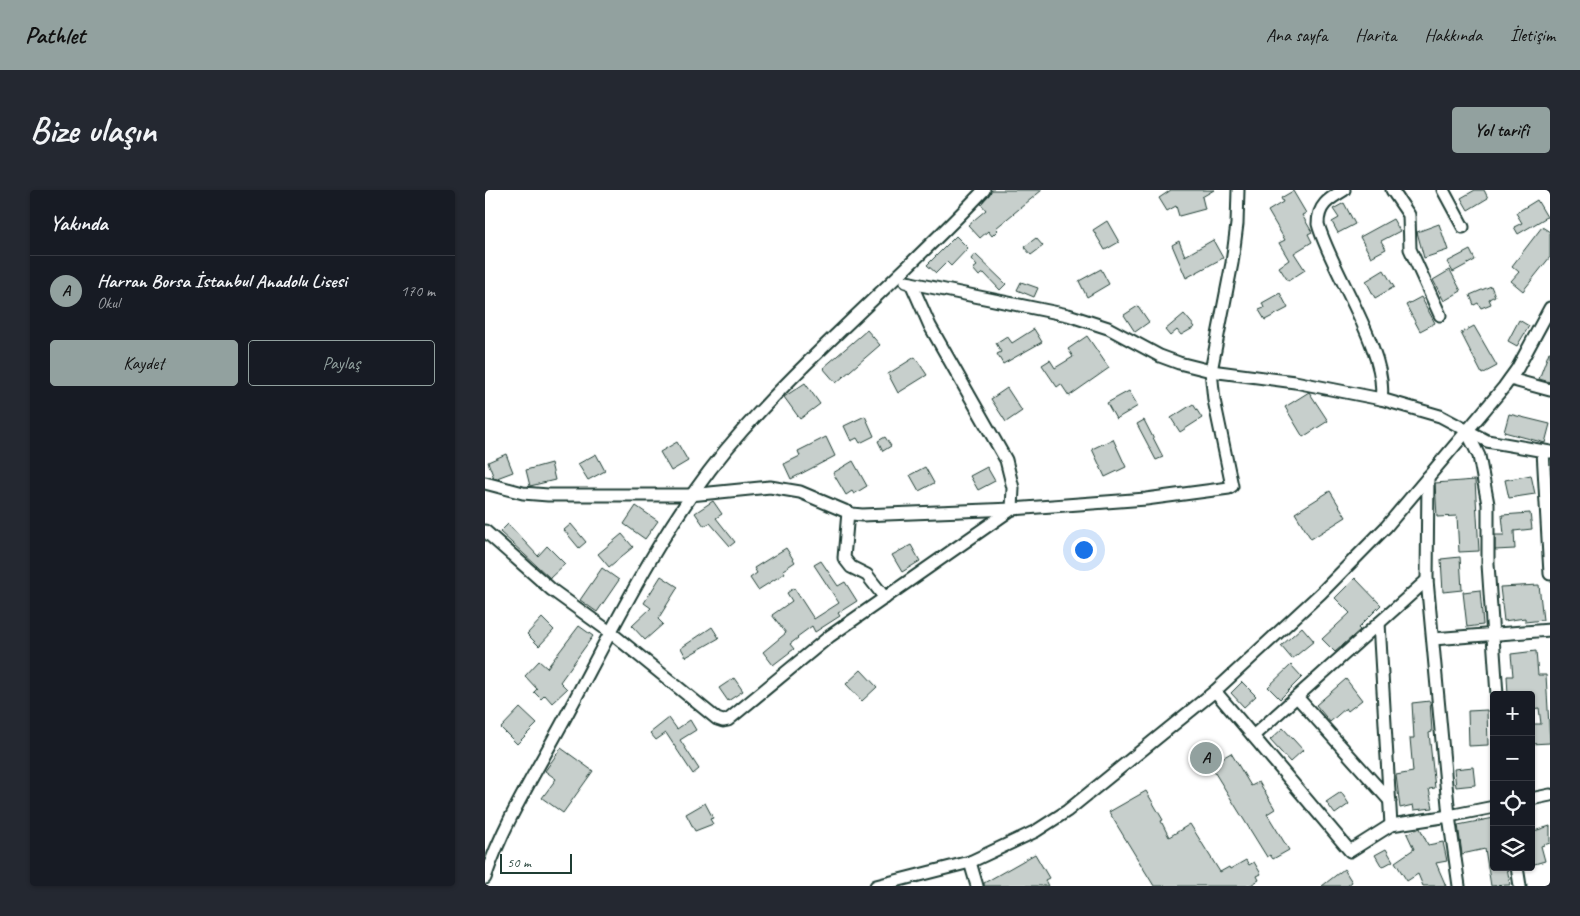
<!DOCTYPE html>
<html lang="tr">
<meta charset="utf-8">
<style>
body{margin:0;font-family:Caveat,sans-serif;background:#242831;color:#f1f3f6}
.controls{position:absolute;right:15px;bottom:15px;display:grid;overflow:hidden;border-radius:5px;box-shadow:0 1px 4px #0004}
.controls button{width:45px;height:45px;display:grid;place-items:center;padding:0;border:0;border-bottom:1px solid #363941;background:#171b24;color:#f1f3f6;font:25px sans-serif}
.scale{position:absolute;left:15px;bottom:12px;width:72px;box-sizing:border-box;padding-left:5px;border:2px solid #1f3d34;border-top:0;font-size:14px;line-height:18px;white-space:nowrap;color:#1f3d34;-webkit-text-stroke:4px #fff;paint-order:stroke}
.you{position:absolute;left:598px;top:359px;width:18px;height:18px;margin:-12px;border:4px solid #fff;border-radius:50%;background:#1a73e8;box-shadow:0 0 0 8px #1a73e833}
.badge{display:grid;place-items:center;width:32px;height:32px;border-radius:50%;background:#92a19f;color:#111;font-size:16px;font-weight:700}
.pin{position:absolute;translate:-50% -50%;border:2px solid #fff;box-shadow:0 1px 5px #0006}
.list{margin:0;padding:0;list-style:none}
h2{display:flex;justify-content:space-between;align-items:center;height:65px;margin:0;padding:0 20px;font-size:21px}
h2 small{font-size:16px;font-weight:400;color:#9ea1a6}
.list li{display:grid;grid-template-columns:32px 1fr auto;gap:15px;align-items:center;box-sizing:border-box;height:70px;padding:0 20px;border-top:1px solid #363941}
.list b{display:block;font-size:19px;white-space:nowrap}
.list p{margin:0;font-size:16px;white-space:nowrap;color:#9ea1a6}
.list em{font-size:16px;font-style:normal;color:#9ea1a6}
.actions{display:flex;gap:10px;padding:15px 20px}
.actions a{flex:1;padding:11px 0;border:1px solid #92a19f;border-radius:5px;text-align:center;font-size:18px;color:#92a19f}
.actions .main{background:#92a19f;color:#111}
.icon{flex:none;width:28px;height:28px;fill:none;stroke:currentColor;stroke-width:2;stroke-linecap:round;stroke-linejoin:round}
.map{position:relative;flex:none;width:1065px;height:696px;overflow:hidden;border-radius:5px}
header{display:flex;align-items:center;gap:30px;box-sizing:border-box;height:70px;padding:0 25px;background:#92a19f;color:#111}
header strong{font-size:24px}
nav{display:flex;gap:28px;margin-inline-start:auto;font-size:18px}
.intro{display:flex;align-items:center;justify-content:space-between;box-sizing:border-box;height:120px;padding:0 30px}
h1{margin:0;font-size:35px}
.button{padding:12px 22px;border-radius:5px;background:#92a19f;color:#111;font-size:18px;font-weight:700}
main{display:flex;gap:30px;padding:0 30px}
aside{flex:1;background:#171b24;border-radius:5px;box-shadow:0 1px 4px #0004}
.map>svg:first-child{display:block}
.building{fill:#c7cfcc;stroke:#1f3d34}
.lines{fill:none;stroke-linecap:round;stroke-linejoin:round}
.minor-casing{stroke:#1f3d34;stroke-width:15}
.minor{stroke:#fff;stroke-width:11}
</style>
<header>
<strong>Pathlet</strong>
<nav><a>Ana sayfa</a><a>Harita</a><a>Hakkında</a><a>İletişim</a></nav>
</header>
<div class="intro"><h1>Bize ulaşın</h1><a class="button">Yol tarifi</a></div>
<main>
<aside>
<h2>Yakında<small></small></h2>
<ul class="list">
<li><span class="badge">A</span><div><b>Harran Borsa İstanbul Anadolu Lisesi</b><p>Okul</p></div><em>170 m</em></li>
</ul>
<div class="actions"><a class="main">Kaydet</a><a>Paylaş</a></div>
</aside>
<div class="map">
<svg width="1065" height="696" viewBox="0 0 1065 696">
<rect width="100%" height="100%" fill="#fff"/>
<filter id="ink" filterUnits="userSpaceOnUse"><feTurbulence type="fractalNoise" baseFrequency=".02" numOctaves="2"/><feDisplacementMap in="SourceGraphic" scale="10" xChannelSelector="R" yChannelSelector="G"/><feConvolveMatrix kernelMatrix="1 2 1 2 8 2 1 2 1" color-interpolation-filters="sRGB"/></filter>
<g filter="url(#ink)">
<g class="building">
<path d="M507 0H557L511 38 513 40 507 46 503 41 495 48 483 35 501 20 496 14Z"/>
<path d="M686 0H729L717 7 720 19 694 26 691 16 682 21 674 8Z"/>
<path d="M990 0H999L1003 8 983 20 976 8Z"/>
<path d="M808 1 821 23 817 25 827 42 823 44 827 52 809 63 820 80 803 91 794 77 804 70 794 53 800 50 783 21 798 12 796 8Z"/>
<path d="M1052 10 1062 27 1033 44 1029 37 1037 33 1031 23Z"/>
<path d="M859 13 870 34 853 43 847 32 854 28 848 19Z"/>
<path d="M908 29 915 41 896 51 901 59 886 67 875 47Z"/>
<path d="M622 31 634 52 620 60 608 40Z"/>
<path d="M954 34 963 60 939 68 932 42Z"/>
<path d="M1057 37 1065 42V67L1038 101 1026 91 1034 82 1027 76Z"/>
<path d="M471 46 483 58 466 76 462 72 451 83 442 75Z"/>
<path d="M551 48 558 56 546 65 539 57Z"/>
<path d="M728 50 738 68 701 88 687 55 694 51 700 66Z"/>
<path d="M985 60 990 70 968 82 962 72Z"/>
<path d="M490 64 521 94 515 100 499 83 494 86 488 79 492 76 486 69Z"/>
<path d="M616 79 624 94 602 107 594 91Z"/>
<path d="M899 80 909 97 890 108 881 91Z"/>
<path d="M965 80 976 101 959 111 948 90Z"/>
<path d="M536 92 553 98 549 107 532 100Z"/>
<path d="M1006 96 1010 106 1004 109 1006 114 996 118 993 113 989 115 985 105Z"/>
<path d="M795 103 803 118 780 130 774 120 779 118 777 113Z"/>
<path d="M936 107 950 133 935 141 921 115Z"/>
<path d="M653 116 664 132 650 142 639 125Z"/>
<path d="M699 124 710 137 696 145 692 140 685 146 680 140Z"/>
<path d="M1034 130 1044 136 1032 156 1023 151Z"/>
<path d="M989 136 1012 176 997 184 976 143Z"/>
<path d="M549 139 557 152 518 174 512 164 516 162 511 153 522 146 527 153Z"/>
<path d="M382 140 395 155 351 193 338 178Z"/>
<path d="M602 146 624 178 584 206 576 194 572 197 557 175 565 170 570 178 588 167 583 159Z"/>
<path d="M1064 162H1065V192L1054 189Z"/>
<path d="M430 167 442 185 413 203 403 184Z"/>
<path d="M320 193 335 214 315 229 299 207Z"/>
<path d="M522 198 537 221 521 232 506 209Z"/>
<path d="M644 201 653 216 631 229 622 213Z"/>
<path d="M824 202 843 231 818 247 800 217Z"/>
<path d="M708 214 717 228 695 242 686 228Z"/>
<path d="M1024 224 1065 234 1060 253 1019 242Z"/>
<path d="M380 226 389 246 375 253 372 248 366 251 359 236Z"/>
<path d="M659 230 678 267 671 270 652 234Z"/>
<path d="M341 247 350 266 306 289 299 274 315 266 313 261Z"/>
<path d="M400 247 406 256 398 261 393 251Z"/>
<path d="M628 249 641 277 620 287 607 259Z"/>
<path d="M192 252 203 271 186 281 175 262Z"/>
<path d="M21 264 28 282 12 288H9L3 272Z"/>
<path d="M111 264 120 281 103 290 93 274Z"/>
<path d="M368 271 382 296 369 304 367 301 361 305 348 283Z"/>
<path d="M66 273 70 290 45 296 41 280Z"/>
<path d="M440 277 449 293 434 301 425 285Z"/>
<path d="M502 277 510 291 493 300 485 286Z"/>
<path d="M1046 285 1050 304 1024 308 1020 290Z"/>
<path d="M990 290 994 361 974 362 972 326 952 327 950 293Z"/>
<path d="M845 301 861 327 826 349 810 323Z"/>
<path d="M228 311 237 324 231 328 250 352 245 356 225 333 219 336 210 323Z"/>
<path d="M151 316 173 331 160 349 139 334Z"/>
<path d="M1045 323 1047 339 1029 341 1030 359 1010 360V345H1019L1017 325Z"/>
<path d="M23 334 53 366 62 356 80 374 65 388 15 342Z"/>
<path d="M86 334 101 352 94 358 79 340Z"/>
<path d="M137 344 148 357 124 377 113 364Z"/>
<path d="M426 355 435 371 417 382 407 365Z"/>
<path d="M301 358 310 372 298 380 300 383 273 400 265 388 272 383 269 378Z"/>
<path d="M975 367 977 400 958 402 956 369Z"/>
<path d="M336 371 353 396 360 392 372 411 353 423 355 426 330 442 327 436 312 447 313 448 305 454 309 459 288 475 278 462 301 443 287 425 307 411 302 403 309 398 329 429 354 413 329 375Z"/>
<path d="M117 378 134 390 112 422 95 410Z"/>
<path d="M176 386 193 397 173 429 178 434 160 450 147 436 166 418 159 413Z"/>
<path d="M870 388 896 415 873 438 875 440 850 462 837 449 865 423 850 408Z"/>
<path d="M1054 395 1058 430 1040 432V428L1019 431 1015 397Z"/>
<path d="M995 400 998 435 982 437 978 402Z"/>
<path d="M57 428 69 440 54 456 42 444Z"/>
<path d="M94 436 108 446 75 492 82 499 67 513 60 505 56 509 49 502 52 499 40 486 54 471 62 478Z"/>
<path d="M227 437 234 448 201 467 196 458Z"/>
<path d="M817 437 829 451 807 469 796 456Z"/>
<path d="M1051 461 1053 485H1061L1065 553 1046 554V534H1056L1054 518 1046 519V505H1023L1022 486H1028L1026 464Z"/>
<path d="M806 475 817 487 795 509 783 497Z"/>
<path d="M376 480 392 497 377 511 361 494Z"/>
<path d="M249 488 258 501 243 511 234 498Z"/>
<path d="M861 489 877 510 863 521 861 518 845 532 831 515Z"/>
<path d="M757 492 771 506 759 517 746 503Z"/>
<path d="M945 511 947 542 944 543 950 598 944 599 948 618 929 620 928 615 915 618 911 585 928 582 925 548H929L927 513Z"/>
<path d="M35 518 52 534 32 554 16 538Z"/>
<path d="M1002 520 1003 555 984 556 983 521Z"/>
<path d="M184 528 192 539 205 530 211 540 195 550 214 579 208 584 181 543 171 550 165 543Z"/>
<path d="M798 538 818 560 805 572 785 550Z"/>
<path d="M76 558 108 581 78 623 57 608 71 589 60 581Z"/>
<path d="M746 563 766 596 774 592 790 619 782 624 804 660 788 669 785 665 782 667 725 575Z"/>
<path d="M988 577 990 595 971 597 969 579Z"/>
<path d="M661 601 678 630 676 631 684 647 705 634 735 682 744 677 745 679 761 670 764 675 769 672 776 684 772 686 774 690 764 696H669L624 622Z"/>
<path d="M856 602 864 614 850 624 841 612Z"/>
<path d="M220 613 228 628 225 629 228 634 210 641 201 624Z"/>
<path d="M1009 628V677H1022L1025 695 1006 696 1000 659 977 664 973 635Z"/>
<path d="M1065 636V653L1056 656 1060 671 1046 675V642Z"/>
<path d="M935 638 943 655 958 652 962 671 951 673 961 696H938L933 684 922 691 910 672 929 659 922 644Z"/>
<path d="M901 659 908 671 897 677 890 665Z"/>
<path d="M550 664 564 688 560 690 563 696H499V693Z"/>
<path d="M859 679 867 692 862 696H837Z"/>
</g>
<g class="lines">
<g class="minor-casing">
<g id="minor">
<path d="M859 0C844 9 833 15 833 34 846 81 904 163 896 209"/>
<path d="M907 0 924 25 925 59 955 125"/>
<path d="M958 0 978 37"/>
<path d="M421 92 583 125 623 138 675 166 694 173 726 181 810 192 896 209 955 226 1002 251 1065 262"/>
<path d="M1025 189 1065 200"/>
<path d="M982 242 994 266 1003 314V374L1012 505"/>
<path d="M1058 261 1065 384"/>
<path d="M943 287 942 390 964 626 1009 617"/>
<path d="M0 293 38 303 63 305H205L285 297 315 302 367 324 377 325 527 319 661 309 744 298 747 296 729 210 726 181 747 73 752 34 753 0"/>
<path d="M363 322 359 368 366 377 382 385 400 408"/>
<path d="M0 341 67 400 125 442 232 529 238 531 243 530 345 446 527 319 528 298 521 270 445 136 426 93"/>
<path d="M894 433 906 635"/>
<path d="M948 449 1065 440"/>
<path d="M730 501 865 661 906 635 964 626 974 696"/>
<path d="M812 507 905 611"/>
<path d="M768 546 942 390"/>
<path d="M1046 609 1065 605"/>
<path d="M485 672 492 696"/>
<path d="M1032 677 1035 696"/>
<path d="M0 688C19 631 53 579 81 526 134 427 182 325 257 241 333 156 421 83 499 0"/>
<path d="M391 696 485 672 551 641 582 621 730 501 836 403 901 337 1019 197 1032 179 1065 118"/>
</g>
</g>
<use href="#minor" class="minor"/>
</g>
</g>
</svg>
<div class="controls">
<button>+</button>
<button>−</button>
<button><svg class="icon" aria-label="locate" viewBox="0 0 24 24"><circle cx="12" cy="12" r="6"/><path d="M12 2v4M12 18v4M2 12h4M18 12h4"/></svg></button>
<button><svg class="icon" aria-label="layers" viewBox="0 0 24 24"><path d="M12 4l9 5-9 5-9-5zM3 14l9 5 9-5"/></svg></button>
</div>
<div class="scale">50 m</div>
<div class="you"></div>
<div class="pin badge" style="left:721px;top:568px">A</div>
</div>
</main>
